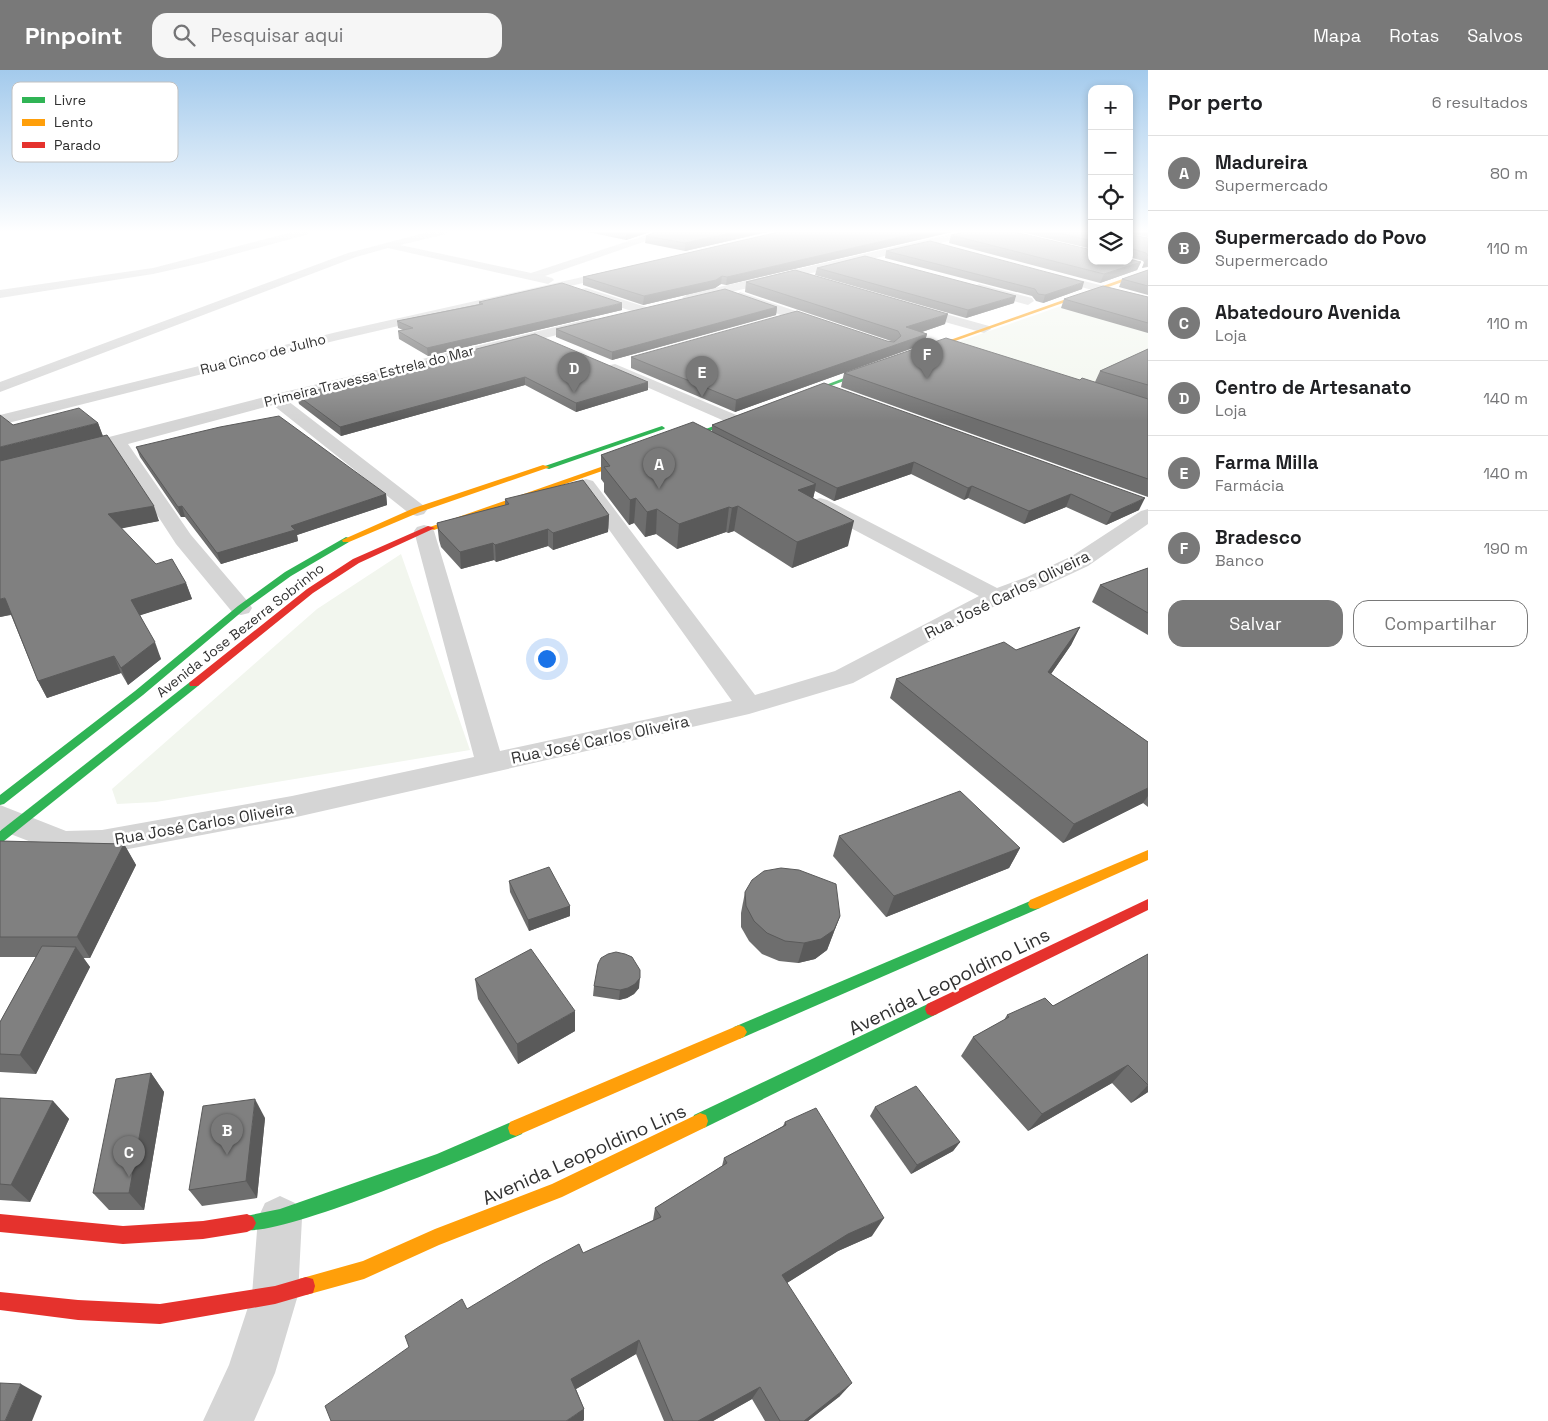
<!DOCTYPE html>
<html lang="pt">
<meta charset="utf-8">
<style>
body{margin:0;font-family:"Space Grotesk",sans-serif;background:#f6f6f6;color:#202124}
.controls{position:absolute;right:15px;top:15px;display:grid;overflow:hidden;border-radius:10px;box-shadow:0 2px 8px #0003}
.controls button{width:45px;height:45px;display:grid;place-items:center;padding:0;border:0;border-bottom:1px solid #e0e0e0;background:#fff;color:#202124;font:25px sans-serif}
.you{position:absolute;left:546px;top:588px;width:18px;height:18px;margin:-12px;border:4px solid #fff;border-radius:50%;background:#1a73e8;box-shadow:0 0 0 8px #1a73e833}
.badge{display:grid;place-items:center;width:32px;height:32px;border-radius:50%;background:#797979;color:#fff;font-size:16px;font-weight:700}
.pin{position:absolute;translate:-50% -41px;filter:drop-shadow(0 1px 2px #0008)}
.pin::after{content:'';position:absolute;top:26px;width:18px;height:15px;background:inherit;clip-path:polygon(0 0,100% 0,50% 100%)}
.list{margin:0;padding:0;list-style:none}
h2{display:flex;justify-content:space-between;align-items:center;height:65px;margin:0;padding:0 20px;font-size:21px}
h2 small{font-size:16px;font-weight:400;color:#757577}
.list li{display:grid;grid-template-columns:32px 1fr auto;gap:15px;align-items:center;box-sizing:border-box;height:75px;padding:0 20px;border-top:1px solid #e0e0e0}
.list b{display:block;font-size:19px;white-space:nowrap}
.list p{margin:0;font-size:16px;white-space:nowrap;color:#757577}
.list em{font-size:16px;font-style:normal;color:#757577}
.actions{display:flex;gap:10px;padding:15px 20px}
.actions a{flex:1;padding:11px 0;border:1px solid #797979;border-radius:15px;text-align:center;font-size:18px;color:#797979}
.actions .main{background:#797979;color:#fff}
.icon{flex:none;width:28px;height:28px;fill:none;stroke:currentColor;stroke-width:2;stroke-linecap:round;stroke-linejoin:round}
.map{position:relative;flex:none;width:1148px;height:1351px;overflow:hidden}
header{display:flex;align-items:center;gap:30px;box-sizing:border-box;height:70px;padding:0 25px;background:#797979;color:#fff}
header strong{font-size:24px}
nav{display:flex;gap:28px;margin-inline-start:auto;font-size:18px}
.search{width:350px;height:45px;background:#f6f6f6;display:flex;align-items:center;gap:12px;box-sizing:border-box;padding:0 18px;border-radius:15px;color:#757577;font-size:19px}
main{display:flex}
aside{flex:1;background:#fff}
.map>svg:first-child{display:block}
.green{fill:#f2f6ee}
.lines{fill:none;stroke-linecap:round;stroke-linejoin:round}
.street{fill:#d5d5d5;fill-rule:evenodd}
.fast{fill:#30b455;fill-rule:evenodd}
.slow{fill:#ff9f0a;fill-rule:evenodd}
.jam{fill:#e5322d;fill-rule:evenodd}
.wall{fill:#6e6e6e}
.shaded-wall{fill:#5a5a5a}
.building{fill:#808080;stroke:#5a5a5a}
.labels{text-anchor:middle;stroke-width:5;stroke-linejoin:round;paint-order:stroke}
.far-street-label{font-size:14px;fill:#313131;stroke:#fff}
.street-label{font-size:16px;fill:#313131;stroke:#fff}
.near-street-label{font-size:19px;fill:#313131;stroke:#fff}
.key{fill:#fff;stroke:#c1c1c1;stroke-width:1}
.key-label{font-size:14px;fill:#313131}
</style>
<header>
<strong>Pinpoint</strong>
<div class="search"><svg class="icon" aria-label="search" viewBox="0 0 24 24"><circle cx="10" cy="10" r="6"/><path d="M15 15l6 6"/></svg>Pesquisar aqui</div>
<nav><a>Mapa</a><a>Rotas</a><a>Salvos</a></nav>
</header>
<main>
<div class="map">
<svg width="1148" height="1351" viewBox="0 0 1148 1351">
<rect width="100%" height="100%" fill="#fff"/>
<g class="green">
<path d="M1101 222 1148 233V335L955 273Z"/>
<path d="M401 484 470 680 156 732 117 734 112 719 317 539Z"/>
</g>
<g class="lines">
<g class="street">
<path d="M293 162H310L309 164 202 193 153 204 0 228V220L153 198Z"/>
<path d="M428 162H447L446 164 400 175 531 203 656 162H672L545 206 552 208 554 210 548 214 388 178 356 187 0 322V312L348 183Z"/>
<path d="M960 162H979L974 165 688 232 682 228 688 224Z"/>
<path d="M618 199 624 202 622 204 338 270 0 355V345L337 262Z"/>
<path d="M1048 202 1148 227V235L1044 207 1042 205Z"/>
<path d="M979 214 1032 228 1034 231 1028 235 975 221 973 218Z"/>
<path d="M586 218 646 237 647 240 641 244 582 225 580 222 582 219Z"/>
<path d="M740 222 828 252 830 255 823 259 818 258 736 229 734 226Z"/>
<path d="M910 234 989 256 991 259 984 263 906 241 904 238Z"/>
<path d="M593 248 598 249 600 252 598 255 288 331 424 436 427 440 424 444 417 446 410 444 273 335 128 374 191 465 249 533 252 538 249 543 241 545 233 543 176 474 113 377 0 405V395L276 324Z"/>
<path d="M615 294 741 347 743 350 741 353H729L610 301 608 298 610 295Z"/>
<path d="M586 409 593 411 755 625 835 601 979 526 813 438 810 434 813 430 820 428 827 430 997 518 1027 507 1072 486 1141 441 1148 439V454L1088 496 1043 517 1004 531 853 613 749 644 292 748 102 784 65 785 0 760V735L66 761 102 760 292 726 474 687 414 461 417 457 424 455 431 457 434 461 500 681 732 631 577 415 579 411Z"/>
<path d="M280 1126 295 1133 302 1148 298 1225 275 1303 254 1351H203L229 1295 252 1225 258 1148 265 1133Z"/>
</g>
<g class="fast">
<path d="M876 296 881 297 796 329 791 328Z"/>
<path d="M745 344 750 345 624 395 617 393Z"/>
<path d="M662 356 665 358 664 359 549 399 542 397Z"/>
<path d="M346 467 349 468V472L291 506 244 540 143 625 4 734 0 735V725L135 621 238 536 285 502Z"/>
<path d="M194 611 198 612 199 614 198 616 4 771 0 773V761L190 612Z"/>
<path d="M1035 829 1040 830 1042 834 1040 838 744 967 739 969 734 967 731 962 734 957Z"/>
<path d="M932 932 937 934 939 939 937 944 706 1057 700 1059 694 1057 692 1051 694 1045Z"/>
<path d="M516 1050 522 1052 524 1058 522 1064C481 1082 272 1172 241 1159L238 1153 241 1147 280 1139 437 1084Z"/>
</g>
<g class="slow">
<path d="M1148 200V203L921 283 916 282Z"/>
<path d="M618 391 625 393 434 460 427 458Z"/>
<path d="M543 395 550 397 420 442 349 472H343L342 470 414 438Z"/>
<path d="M1148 780V790L1040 838 1035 839 1030 838 1028 834 1030 830Z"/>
<path d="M739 955 744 957 747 962 744 967 516 1066 510 1064 508 1058 510 1052Z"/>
<path d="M700 1043 706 1045 708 1051 706 1057 562 1127 439 1175 364 1209 306 1225 299 1223 297 1216 299 1209 363 1191 435 1159 552 1114Z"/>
</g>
<g class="jam">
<path d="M428 456 435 458 359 493 313 523 198 616H190L189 614 190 612 307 519 353 489Z"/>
<path d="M1148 829V840L937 944 932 946 927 944 925 939 927 934Z"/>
<path d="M0 1144 123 1156 203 1151 247 1144 253 1147 256 1153 253 1159 247 1162 203 1169 123 1174 0 1162Z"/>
<path d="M306 1207 313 1209 315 1216 313 1223 275 1234 160 1254 78 1250 0 1240V1222L78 1230 160 1234 275 1216Z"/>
</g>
</g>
<g class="wall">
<path d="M588 162H650L626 170Z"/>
<path d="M656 162H767L685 181 645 173 646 166Z"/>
<path d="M779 162H952L726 215 721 214 715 218 643 235 583 215V207Z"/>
<path d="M1021 162H1092V179Z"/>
<path d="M1129 162H1148V167L1131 164 1132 165 1148 168V197L1142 198 1144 193 1143 191 1129 187Z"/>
<path d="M951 165 1141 192 1137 200 1100 213 949 173Z"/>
<path d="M886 181 1082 219 1043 233 1036 231 1032 226 885 188Z"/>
<path d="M817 198 1014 233 966 248 815 205Z"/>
<path d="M1148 200V225L1119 217 1122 209Z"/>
<path d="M746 212 945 254 922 262 927 264 924 274 735 342 631 298V287L887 271 894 272 745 222Z"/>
<path d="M1148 227V263L1061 238 1064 229Z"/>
<path d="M479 232 622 240 428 286 399 269 398 261 403 260 398 258 397 251 479 234Z"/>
<path d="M777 237 776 245 612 290 556 267V259Z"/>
<path d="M535 264 648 320 576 342 525 315 341 366 299 334 297 325Z"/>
<path d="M1148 279V427L841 317 844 303 1080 310 1095 312 1100 301Z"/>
<path d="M824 313 1139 440 1106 455 1066 437 1024 454 968 428 964 430 911 404 834 431 815 421 813 428 848 476 792 498 734 461 728 463 726 462 677 479 656 464 645 467 634 453 629 455 604 422V413L601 409V385L712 361V355Z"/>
<path d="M98 353 103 366 159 451 121 458 156 494 186 513 192 529 140 545 161 589 128 615 121 603 47 628 38 611 11 545 0 547Z"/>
<path d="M136 377 386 424 387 435 297 465 298 471 221 494 185 447H181L140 387Z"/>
<path d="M505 429 609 445 608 462 553 480 548 476 496 492 494 490 461 499 441 477 439 470 437 453 505 435Z"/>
<path d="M1148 498V565L1092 532 1100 515Z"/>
<path d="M1080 557 1071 575 1051 604 1148 672V737L1143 733 1063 773 890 628 896 609 1016 580Z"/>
<path d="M839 766 1020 778 1009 798 886 847 833 786Z"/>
<path d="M0 771 124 774 136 795 90 888H83L90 897 36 1004 0 1002V952L36 887H0Z"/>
<path d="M509 811 570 836V846L529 861 510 822Z"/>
<path d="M745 822 840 846 827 880 815 889 798 893 779 891 762 884 749 871 741 857V843Z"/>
<path d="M1148 884V1022L1131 1033 1112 1013 1028 1061 961 986 973 967 1004 950 1007 945 1053 936Z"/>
<path d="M475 909 575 961 518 994 478 929Z"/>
<path d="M594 916 639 918 634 924 627 928 619 930 593 926Z"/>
<path d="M151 1003 164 1022 144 1140H109L93 1123Z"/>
<path d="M0 1028 53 1031 69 1049 30 1132 0 1130Z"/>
<path d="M875 1037 960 1072 953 1081 911 1104 870 1046Z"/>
<path d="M265 1048 257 1128 202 1136 189 1120Z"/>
<path d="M785 1052 872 1166 838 1181 787 1213 840 1326 808 1351H765L752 1329 713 1351H664L636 1284 576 1319 584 1339V1350L467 1239 653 1150 655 1138 722 1096 724 1088 783 1056Z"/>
</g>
<g class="shaded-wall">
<path d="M626 162H650L626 170Z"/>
<path d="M735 162H767L685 181V173Z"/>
<path d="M922 162H952L726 215 727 207Z"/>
<path d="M1133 179 1130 187H1129V180Z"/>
<path d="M1148 189 1147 196 1142 198 1145 190Z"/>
<path d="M1141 192 1137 200 1100 213 1104 204Z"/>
<path d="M722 206 721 214 715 218 643 235 644 226Z"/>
<path d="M1084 212 1082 219 1043 233 1045 225Z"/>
<path d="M1016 226 1014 233 966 248 968 240Z"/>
<path d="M622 233V240L428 286 427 278Z"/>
<path d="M777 237 776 245 612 290V282Z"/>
<path d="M948 244 945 254 904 268 906 257Z"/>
<path d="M927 264 924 274 735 342 736 330Z"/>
<path d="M525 307V315L341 366 340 357Z"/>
<path d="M648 312V320L576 342V333Z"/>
<path d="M98 353 103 367 0 393V377Z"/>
<path d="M914 392 911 404 834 431 837 418Z"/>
<path d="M816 414 811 439 798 420Z"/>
<path d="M972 416 968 428 964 430 968 418Z"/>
<path d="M386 424 387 435 297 465 298 471 221 494 217 483 291 456Z"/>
<path d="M1071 424 1066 437 1024 454 1029 441Z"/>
<path d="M636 428 634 453 629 455 630 430Z"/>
<path d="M1145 428 1139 440 1106 455 1112 443Z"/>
<path d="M154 436 159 451 114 460 108 444Z"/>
<path d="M182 436 185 447H181L178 437Z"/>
<path d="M738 436 734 461 728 463 732 438Z"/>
<path d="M729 437 726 462 677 479 679 454Z"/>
<path d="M657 439 656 464 645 467 647 442Z"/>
<path d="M609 445 608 462 553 480V463Z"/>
<path d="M854 451 848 476 792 498 797 472Z"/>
<path d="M548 459V476L496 492 495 475Z"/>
<path d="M493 473 494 490 461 499 460 482Z"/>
<path d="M186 513 192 529 138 546 131 530Z"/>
<path d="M5 528 13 544 0 547V529Z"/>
<path d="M1080 557 1071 575 1040 620 1048 602Z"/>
<path d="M155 572 161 589 128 615 121 598Z"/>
<path d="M114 586 121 603 47 628 38 611Z"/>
<path d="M1148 718V726L1143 733 1063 773 1074 754Z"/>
<path d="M124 774 136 795 90 888 77 867Z"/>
<path d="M1020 778 1009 798 886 847 894 826Z"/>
<path d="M570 836V846L529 861 528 850Z"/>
<path d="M840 846 827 880 815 889 798 893 804 873Z"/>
<path d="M76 877 90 897 36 1004 20 985Z"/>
<path d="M640 908 639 918 634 924 627 928 619 930 620 920Z"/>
<path d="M575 941V961L518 994 517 974Z"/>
<path d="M1128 995 1112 1013 1028 1061 1042 1044Z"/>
<path d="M151 1003 164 1022 144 1140 129 1123Z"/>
<path d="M1148 1015V1022L1131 1033Z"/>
<path d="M255 1029 265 1048 257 1128 246 1111Z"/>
<path d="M53 1031 69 1049 30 1132 11 1115Z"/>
<path d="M960 1072 953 1081 911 1104 917 1095Z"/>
<path d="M884 1148 872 1166 838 1181 774 1221 782 1205 848 1164Z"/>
<path d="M639 1270 636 1284 571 1322V1309Z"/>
<path d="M852 1313 840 1326 808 1351H804Z"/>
<path d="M21 1314 42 1326 32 1351H5Z"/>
<path d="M760 1317 752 1329 713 1351H698Z"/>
<path d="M584 1339V1350L583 1351H566Z"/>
</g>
<g class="building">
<path d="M656 162H735L685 173 646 166Z"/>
<path d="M779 162H922L727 207 722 206 716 210 644 226 583 207Z"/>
<path d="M965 162H1015L1092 180V191H1129V189L1141 192 1104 204 951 165Z"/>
<path d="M1055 162H1092V171Z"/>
<path d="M1129 162H1131L1132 165 1148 168V186L1146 183 1133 179 1129 180Z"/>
<path d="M930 171 1084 212 1045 225 1038 224 1035 219 886 181Z"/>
<path d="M865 186 1016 226 968 240 817 198Z"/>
<path d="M795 200 948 244 906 257 927 264 736 330 631 287 797 241 887 271 894 272 901 266 898 261 746 212Z"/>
<path d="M1148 200V216L1122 209Z"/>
<path d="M562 213 622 233 427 278 398 261 413 258 397 251 483 234 479 232Z"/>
<path d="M1103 216 1148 227V253L1064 229Z"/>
<path d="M725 219 777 237 612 282 556 259Z"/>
<path d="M535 264 648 312 576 333 525 307 340 357 297 325Z"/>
<path d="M946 268 1080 310 1082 308 1148 329V409L844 303Z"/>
<path d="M1148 279V315L1100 301Z"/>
<path d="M824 313 1145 428 1112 443 1071 424 1029 441 972 416 968 418 914 392 837 418 712 355Z"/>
<path d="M79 338 98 353 0 377V345L13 355Z"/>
<path d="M279 346 386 424 291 456 295 460 217 483 182 436 178 437 136 377 220 357Z"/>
<path d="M693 352 816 414 798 420 854 451 797 472 738 436 732 438 729 437 679 454 657 439 647 442 636 428 630 430 604 397 610 396 601 385Z"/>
<path d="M107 365 154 436 108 444 156 494 172 489 186 513 131 530 155 572 121 598 114 586 38 611 5 528 0 529V391Z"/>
<path d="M583 410 609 445 553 463 548 459 495 475 493 473 460 482 439 460 437 453 509 434 505 429Z"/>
<path d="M1148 498V543L1100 515Z"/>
<path d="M1080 557 1048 602 1148 672V718L1074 754 896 609 1004 572 1016 580Z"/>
<path d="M960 721 1020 778 894 826 839 766Z"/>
<path d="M0 771 124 774 77 867H0Z"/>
<path d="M549 797 570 836 528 850 509 811Z"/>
<path d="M781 798 799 800 836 814 840 846 834 860 821 869 804 873 785 871 767 863 754 851 746 836 745 822 752 810 764 801Z"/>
<path d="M42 876 76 877 20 985 0 984V952Z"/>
<path d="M531 879 575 941 517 974 475 909Z"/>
<path d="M616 882 625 884 632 887 640 900V908L635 914 628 918 620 920 594 916 598 894 601 888 608 884Z"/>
<path d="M1148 884V1015L1128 995 1042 1044 973 967 1009 947 1007 945 1045 928 1053 936Z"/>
<path d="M151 1003 129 1123H93L116 1009Z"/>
<path d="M916 1016 960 1072 917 1095 875 1037Z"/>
<path d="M0 1028 53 1031 11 1115 0 1114Z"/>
<path d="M255 1029 246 1111 189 1120 203 1036Z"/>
<path d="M816 1038 884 1148 848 1164 782 1205 852 1313 804 1351H780L760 1317 698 1351H673L639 1270 571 1309 584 1339 566 1351H331L325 1336 409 1277 405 1266 462 1229 467 1239 542 1194 579 1174 583 1183 661 1147 655 1138 727 1093 724 1088 786 1055 785 1052Z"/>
<path d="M0 1313 21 1314 5 1351H0Z"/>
</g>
<linearGradient id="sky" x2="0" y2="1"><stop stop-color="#a3caec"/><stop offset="0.46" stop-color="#fff"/><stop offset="1" stop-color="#fff" stop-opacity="0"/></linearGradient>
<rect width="1148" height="351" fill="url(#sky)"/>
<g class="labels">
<g class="far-street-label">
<text transform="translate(263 284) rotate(-14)" y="5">Rua Cinco de Julho</text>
<text transform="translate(369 306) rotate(-14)" y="5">Primeira Travessa Estrela do Mar</text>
<text transform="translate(240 560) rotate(-38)" y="5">Avenida Jose Bezerra Sobrinho</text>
</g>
<g class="street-label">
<text transform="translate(1007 524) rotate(-26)" y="6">Rua José Carlos Oliveira</text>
<text transform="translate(600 669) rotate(-12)" y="6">Rua José Carlos Oliveira</text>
<text transform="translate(204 753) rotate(-10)" y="6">Rua José Carlos Oliveira</text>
</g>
<g class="near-street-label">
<text transform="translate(949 911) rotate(-26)" y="7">Avenida Leopoldino Lins</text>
<text transform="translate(584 1084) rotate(-24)" y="7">Avenida Leopoldino Lins</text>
</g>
</g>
<rect x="12" y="12" width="166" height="80" rx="8" class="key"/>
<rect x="22" y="27" width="23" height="6" fill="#30b455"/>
<rect x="22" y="49" width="23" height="7" fill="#ff9f0a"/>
<rect x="22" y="72" width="23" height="6" fill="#e5322d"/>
<g class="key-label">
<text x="54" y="35">Livre</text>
<text x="54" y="57">Lento</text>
<text x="54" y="80">Parado</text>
</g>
</svg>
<div class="controls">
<button>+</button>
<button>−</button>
<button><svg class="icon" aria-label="locate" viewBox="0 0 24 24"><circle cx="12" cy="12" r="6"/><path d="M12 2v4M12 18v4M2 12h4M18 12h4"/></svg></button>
<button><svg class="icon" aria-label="layers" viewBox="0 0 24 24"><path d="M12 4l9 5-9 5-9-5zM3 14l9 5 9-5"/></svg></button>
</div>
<div class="you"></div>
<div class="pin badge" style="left:659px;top:419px">A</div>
<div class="pin badge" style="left:227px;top:1085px">B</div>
<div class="pin badge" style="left:129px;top:1107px">C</div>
<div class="pin badge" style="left:574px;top:323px">D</div>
<div class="pin badge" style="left:702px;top:327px">E</div>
<div class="pin badge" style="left:927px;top:309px">F</div>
</div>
<aside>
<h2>Por perto<small>6 resultados</small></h2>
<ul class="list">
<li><span class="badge">A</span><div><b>Madureira</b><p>Supermercado</p></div><em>80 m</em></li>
<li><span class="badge">B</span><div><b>Supermercado do Povo</b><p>Supermercado</p></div><em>110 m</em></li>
<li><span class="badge">C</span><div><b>Abatedouro Avenida</b><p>Loja</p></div><em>110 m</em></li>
<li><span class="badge">D</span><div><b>Centro de Artesanato</b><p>Loja</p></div><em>140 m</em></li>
<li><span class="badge">E</span><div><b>Farma Milla</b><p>Farmácia</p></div><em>140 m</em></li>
<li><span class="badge">F</span><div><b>Bradesco</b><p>Banco</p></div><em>190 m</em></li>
</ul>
<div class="actions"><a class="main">Salvar</a><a>Compartilhar</a></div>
</aside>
</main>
